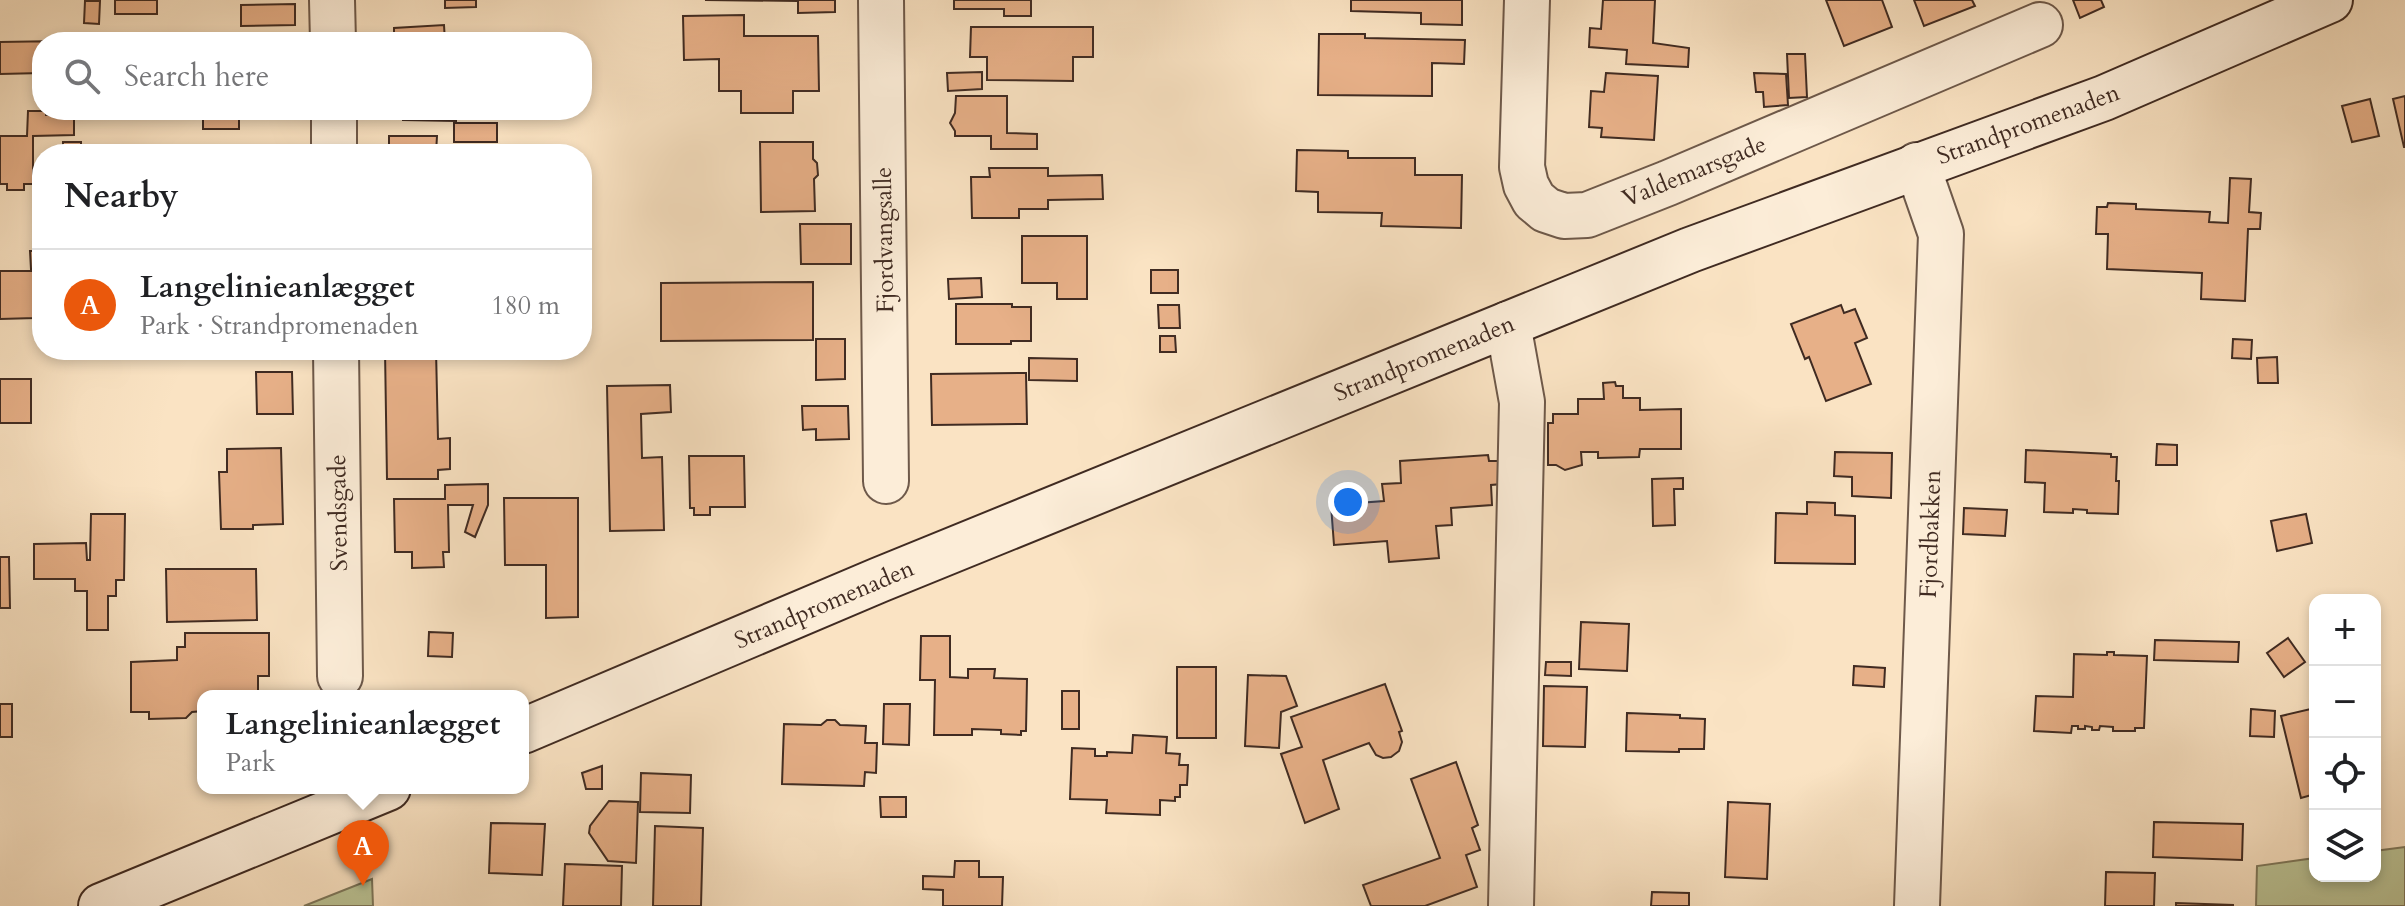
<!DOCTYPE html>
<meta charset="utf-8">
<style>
body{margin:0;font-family:Cardo,serif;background:#f6f6f6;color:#202124}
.controls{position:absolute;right:24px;bottom:24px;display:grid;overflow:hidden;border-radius:16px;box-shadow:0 4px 12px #0003}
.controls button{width:72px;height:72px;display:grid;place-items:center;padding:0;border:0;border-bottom:2px solid #e0e0e0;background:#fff;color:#202124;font:40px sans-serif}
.you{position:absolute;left:1348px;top:502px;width:28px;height:28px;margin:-20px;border:6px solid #fff;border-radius:50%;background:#1a73e8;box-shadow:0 0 0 12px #1a73e833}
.badge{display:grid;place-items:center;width:52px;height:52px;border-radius:50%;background:#ea580c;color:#fff;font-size:26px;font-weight:700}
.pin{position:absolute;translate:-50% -66px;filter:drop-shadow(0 2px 4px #0008)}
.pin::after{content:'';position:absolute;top:42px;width:28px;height:24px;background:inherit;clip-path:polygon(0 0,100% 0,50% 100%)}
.popup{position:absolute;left:197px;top:690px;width:332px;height:104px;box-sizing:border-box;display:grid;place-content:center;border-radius:16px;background:#fff;filter:drop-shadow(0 2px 6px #0005);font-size:26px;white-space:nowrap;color:#757577}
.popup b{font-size:30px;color:#202124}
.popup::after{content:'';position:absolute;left:50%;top:100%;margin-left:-16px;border:16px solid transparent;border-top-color:#fff}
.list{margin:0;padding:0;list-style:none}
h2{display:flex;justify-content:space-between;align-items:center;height:104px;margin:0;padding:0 32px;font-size:34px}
h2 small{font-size:26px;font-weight:400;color:#757577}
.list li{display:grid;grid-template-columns:52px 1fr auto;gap:24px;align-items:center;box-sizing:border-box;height:112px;padding:0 32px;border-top:2px solid #e0e0e0}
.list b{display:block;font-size:30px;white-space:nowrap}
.list p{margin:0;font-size:26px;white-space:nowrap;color:#757577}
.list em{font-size:26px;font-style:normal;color:#757577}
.icon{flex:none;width:44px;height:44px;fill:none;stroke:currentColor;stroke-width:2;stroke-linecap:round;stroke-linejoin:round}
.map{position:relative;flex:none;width:2405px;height:906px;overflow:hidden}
.search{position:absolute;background:#fff;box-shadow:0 4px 12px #0003;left:32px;top:32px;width:560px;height:88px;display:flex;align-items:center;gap:20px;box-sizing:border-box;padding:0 28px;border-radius:32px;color:#757577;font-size:30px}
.panel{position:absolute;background:#fff;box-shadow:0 4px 12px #0003;left:32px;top:144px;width:560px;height:216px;border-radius:32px}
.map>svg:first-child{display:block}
.green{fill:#bbc496;stroke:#7e785c;stroke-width:2}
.building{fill:#e7b088;stroke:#402b22;stroke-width:2}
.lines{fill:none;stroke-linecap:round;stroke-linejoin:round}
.street-casing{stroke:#6e594a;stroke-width:48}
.secondary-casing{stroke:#402b22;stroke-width:48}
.street{stroke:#fcedd8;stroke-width:44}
.secondary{stroke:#fcedd8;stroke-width:44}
.labels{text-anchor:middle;stroke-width:7;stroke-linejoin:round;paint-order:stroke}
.street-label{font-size:24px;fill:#402b22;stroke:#fcedd8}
</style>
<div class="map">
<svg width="2405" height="906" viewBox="0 0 2405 906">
<rect width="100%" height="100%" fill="#fae3c3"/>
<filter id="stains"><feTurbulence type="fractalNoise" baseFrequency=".0025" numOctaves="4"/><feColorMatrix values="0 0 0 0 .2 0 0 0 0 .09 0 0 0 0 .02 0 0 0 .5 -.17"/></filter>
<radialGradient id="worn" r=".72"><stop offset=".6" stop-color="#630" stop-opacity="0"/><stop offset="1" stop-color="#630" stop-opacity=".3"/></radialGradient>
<g class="green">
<path d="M2405 847V906H2256L2257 866 2315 858V876H2375V851Z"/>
<path d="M372 879 373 906H304Z"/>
</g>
<g class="building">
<rect x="115" y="0" width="42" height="14"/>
<path d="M445 0H476V7L445 8Z"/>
<path d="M705 0H835V12L798 13V1Z"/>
<path d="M954 0H1031V16H1004V9H954Z"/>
<path d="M1351 0H1462V25L1421 24V13L1351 11Z"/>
<path d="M1603 0H1655L1653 43 1689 48 1688 67 1626 64 1627 50 1589 47 1590 28 1601 29Z"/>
<path d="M1826 0H1882L1892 27 1844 46Z"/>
<path d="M1914 0H1972L1975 6 1924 26Z"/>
<path d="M2073 0H2101L2104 7 2080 18Z"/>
<path d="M85 1H100L99 24 84 23Z"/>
<path d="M295 4V25L241 26V5Z"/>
<path d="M744 15V36H818L819 91H793V113H741V91H719V59L684 60 683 16Z"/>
<path d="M444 25 445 42H394V28Z"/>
<path d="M971 27H1093V57H1073V81L987 80V57H970Z"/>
<rect x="128" y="34" width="50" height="8"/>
<path d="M1319 34H1365V38L1465 40 1464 64 1432 63V96L1318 95Z"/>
<path d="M61 41 42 42V73L0 74V42Z"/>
<path d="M1787 54H1805L1807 97 1789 98Z"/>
<path d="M982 72V89L948 91 947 73Z"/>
<path d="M1606 73 1658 76 1654 140 1601 137 1602 128 1589 127 1591 91 1604 92Z"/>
<path d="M1754 73 1786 74 1788 105 1764 107 1763 92H1756Z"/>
<path d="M956 96H1007V133L1037 134V149H991V136H955V131L950 123 955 113Z"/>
<path d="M2405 96V147H2404L2393 99Z"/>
<path d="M2370 99 2379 136 2352 142 2342 106Z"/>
<rect x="203" y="110" width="36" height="19"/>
<path d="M403 110H456V121L403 120Z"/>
<path d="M28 111H46V115L74 114V135L33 136V184H24V190H7V184H0V136H27Z"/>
<rect x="454" y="123" width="43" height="19"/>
<path d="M389 136H437L436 153 451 154H389Z"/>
<rect x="63" y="142" width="18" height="12"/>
<path d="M760 142H813V159L817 163 818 175 814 179 815 211 761 212Z"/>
<path d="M1297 150 1348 151V158H1415V175H1462L1461 228 1381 226 1382 213 1318 212V192L1296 191Z"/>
<path d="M989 168H1048V176L1102 175 1103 199 1048 200V209H1019V218H972L971 177H990Z"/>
<path d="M2230 178 2251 179 2249 212 2261 213 2260 229H2248L2245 301 2201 299 2202 273 2107 269 2108 234H2096L2097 207H2107L2108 203 2136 204V209L2210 212 2209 222 2228 223Z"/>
<path d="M800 224H851V264H801Z"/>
<path d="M1022 236H1087V299H1057V283H1022Z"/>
<path d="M30 251H42V269H31Z"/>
<rect x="1151" y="270" width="27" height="23"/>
<path d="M0 271H34L35 318 0 319Z"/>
<path d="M981 278 982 297 949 299 948 279Z"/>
<path d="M813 282V340L661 341V283Z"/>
<path d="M956 304H1012V307H1031V341H1011V344H956Z"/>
<path d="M1158 305H1179L1180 328H1159Z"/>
<path d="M1841 305 1844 313 1855 309 1867 338 1855 343 1871 384 1826 401 1809 357 1805 359 1791 324Z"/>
<path d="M1160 336H1175L1176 352H1160Z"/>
<path d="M816 339H845V379L816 380Z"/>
<path d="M2233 339 2252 340 2251 359 2232 358Z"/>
<path d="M261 350H292V358L261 359Z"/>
<path d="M385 350H436L438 439 450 438V469L438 470V479H387Z"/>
<path d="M2277 357 2278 383H2258L2257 358Z"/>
<path d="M1029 358 1077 359V381L1029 380Z"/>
<path d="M256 372H292L293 414H257Z"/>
<path d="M1026 373 1027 424 932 425 931 374Z"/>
<rect x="0" y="379" width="31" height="44"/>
<path d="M1615 382 1616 386H1623V398H1640V410L1681 409V449H1640L1639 457 1598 458V452H1581L1582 465 1565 470 1556 465H1548V423H1553V414H1578V399H1604L1603 383Z"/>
<path d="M670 385 671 412 641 414 642 458 662 457 664 530 610 531 607 386Z"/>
<path d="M802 406H848L849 439 816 440V429L803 430Z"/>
<path d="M2157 444 2177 445V465H2156Z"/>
<path d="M281 448 283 524 253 525V529H221L219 472H227V449Z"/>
<path d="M2026 450 2111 454V457H2117L2116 481H2119L2118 514 2087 513V510L2073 509V513L2044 512 2045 483 2025 482Z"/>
<path d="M1835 452 1892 453 1891 498 1852 496V477L1834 476Z"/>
<path d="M1488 455 1489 461H1500L1502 484 1491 485 1492 505 1451 508 1452 525 1436 526 1439 558 1389 562 1387 541 1334 545 1331 505 1384 501 1382 484 1401 483 1400 461Z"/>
<path d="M689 456H744L745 507H710V515H694V508H690Z"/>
<path d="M1683 478V489H1674L1675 525 1653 526 1652 479Z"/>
<path d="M488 484V505L475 537 465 532 473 505H448L449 552H443L444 567 412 568V552H395L394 499H445V485Z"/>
<path d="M504 498H578V617L546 618V565H505Z"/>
<path d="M1807 502 1835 503V515L1855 516V564L1775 563 1776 513 1807 514Z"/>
<path d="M1964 508 2007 510 2005 536 1963 534Z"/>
<path d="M91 514H125L124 580H116V596H108V630H87V591H75V579H34V544L86 543 87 560H90Z"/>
<path d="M2306 514 2312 543 2277 551 2271 521Z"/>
<path d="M0 557H9L10 608H0Z"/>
<path d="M166 569H256L257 620 167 622Z"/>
<path d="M1581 622 1629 624 1627 671 1579 669Z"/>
<path d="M429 632 453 633 452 657 428 656Z"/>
<path d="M185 633H269V676H258V696H203V711L192 712 186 718 149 719V712H131V662L177 660V647H185Z"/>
<path d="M921 636H950V677L968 678V669H995L994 678 1027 679 1026 731H1021V735L1001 734V730L972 729V735H934L935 680H920Z"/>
<path d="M2288 638 2305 662 2284 677 2267 653Z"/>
<path d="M2155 640 2239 642 2238 662 2154 660Z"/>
<path d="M2107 652H2114V655L2147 656 2144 728H2135V731H2113V727L2100 726 2099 730H2092V727L2085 726V729H2078V726H2072L2071 733 2034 731 2036 696 2073 697 2074 654 2107 655Z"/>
<path d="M1546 662H1571V676L1545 675Z"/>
<path d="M1854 666 1885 668 1884 687 1853 685Z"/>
<rect x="1177" y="667" width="39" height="71"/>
<path d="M1248 675 1286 676 1297 706 1281 712 1279 748 1245 746Z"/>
<path d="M1385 684 1402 731 1399 732 1402 742 1399 751 1391 757 1383 758 1376 755 1369 743 1323 760 1339 809 1305 823 1281 754 1302 747 1291 717Z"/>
<path d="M1544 686 1587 687 1585 747 1543 746Z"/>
<rect x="1062" y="691" width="17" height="38"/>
<rect x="0" y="704" width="12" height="33"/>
<path d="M884 704H910L909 745 883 744Z"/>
<path d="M2315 708V794L2301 798 2281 716Z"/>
<path d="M2251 709 2275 711 2274 737 2250 736Z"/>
<path d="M1627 713 1680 715V718L1705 719 1704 749H1679V752L1626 751Z"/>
<path d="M827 720H835L840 725 866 726 865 743H877L876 773 865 772 864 786 782 784 784 724 821 725Z"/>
<path d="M1133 735 1167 737 1166 753 1180 754 1179 765H1188L1187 785H1180V797H1175V801L1160 800V815L1106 813 1107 800 1070 799 1072 748 1095 749V756H1107V752L1132 753Z"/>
<path d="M1456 762 1478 825 1472 828 1480 850 1466 855 1477 887 1425 906H1371L1363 885 1440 858 1411 779Z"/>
<path d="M602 766V789H586L582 773Z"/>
<path d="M641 773 691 775 690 813 640 812Z"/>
<path d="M880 797H906V817H881Z"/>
<path d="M609 801 638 802 636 863 608 861 589 833 590 826Z"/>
<path d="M1728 802 1770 804 1767 879 1725 877Z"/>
<path d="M2154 822 2243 824 2242 860 2153 857Z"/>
<path d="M491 823 545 824 542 875 489 873Z"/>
<path d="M655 826 703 828 701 906H653Z"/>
<path d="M955 861H979V877H1003L1002 906H943V890L923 889V876L954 877Z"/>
<path d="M565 864 622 866 621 906H563Z"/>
<path d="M2106 872 2155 873 2154 906H2105Z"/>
<path d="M1652 892 1689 893V906H1651Z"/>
<path d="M2176 903 2233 905V906H2176Z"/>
</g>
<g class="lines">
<g class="street-casing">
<g id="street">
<path d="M332 0 333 42"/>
<path d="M881 0 886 481"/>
<path d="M1527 0 1522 167 1526 185 1534 200 1546 210 1564 216 1587 215 1668 183 2040 25"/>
<path d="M334 110V154"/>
<path d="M1508 324 1522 402 1511 906"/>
<path d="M336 350 340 676"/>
<path d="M1917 906 1941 234 1917 165"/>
</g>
</g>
<g class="secondary-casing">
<g id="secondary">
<path d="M523 731 879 580 1690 250 2104 98 2330 0"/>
<path d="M101 906 388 788"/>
</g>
</g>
<use href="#street" class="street"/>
<use href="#secondary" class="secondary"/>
</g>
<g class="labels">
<g class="street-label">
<text transform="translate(2028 124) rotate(-20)" y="8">Strandpromenaden</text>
<text transform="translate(1694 171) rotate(-22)" y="8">Valdemarsgade</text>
<text transform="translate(884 240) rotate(-91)" y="8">Fjordvangsalle</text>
<text transform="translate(1424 358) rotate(-22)" y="8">Strandpromenaden</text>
<text transform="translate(338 513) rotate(-91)" y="8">Svendsgade</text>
<text transform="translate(1930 534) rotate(-88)" y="8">Fjordbakken</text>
<text transform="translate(824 604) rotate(-23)" y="8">Strandpromenaden</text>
</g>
</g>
<rect width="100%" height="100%" filter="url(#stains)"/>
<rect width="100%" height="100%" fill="url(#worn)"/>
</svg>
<div class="controls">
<button>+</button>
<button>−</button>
<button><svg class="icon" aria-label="locate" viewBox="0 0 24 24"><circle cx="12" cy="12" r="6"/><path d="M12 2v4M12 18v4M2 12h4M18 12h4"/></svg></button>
<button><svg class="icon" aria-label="layers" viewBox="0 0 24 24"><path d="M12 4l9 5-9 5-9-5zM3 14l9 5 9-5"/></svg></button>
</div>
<div class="you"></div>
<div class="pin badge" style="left:363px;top:886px">A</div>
<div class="popup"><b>Langelinieanlægget</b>Park</div>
<div class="search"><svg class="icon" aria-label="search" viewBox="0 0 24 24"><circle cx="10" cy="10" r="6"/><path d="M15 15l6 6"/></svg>Search here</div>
<section class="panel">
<h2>Nearby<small></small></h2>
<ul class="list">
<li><span class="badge">A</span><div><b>Langelinieanlægget</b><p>Park · Strandpromenaden</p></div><em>180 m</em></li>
</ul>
</section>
</div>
